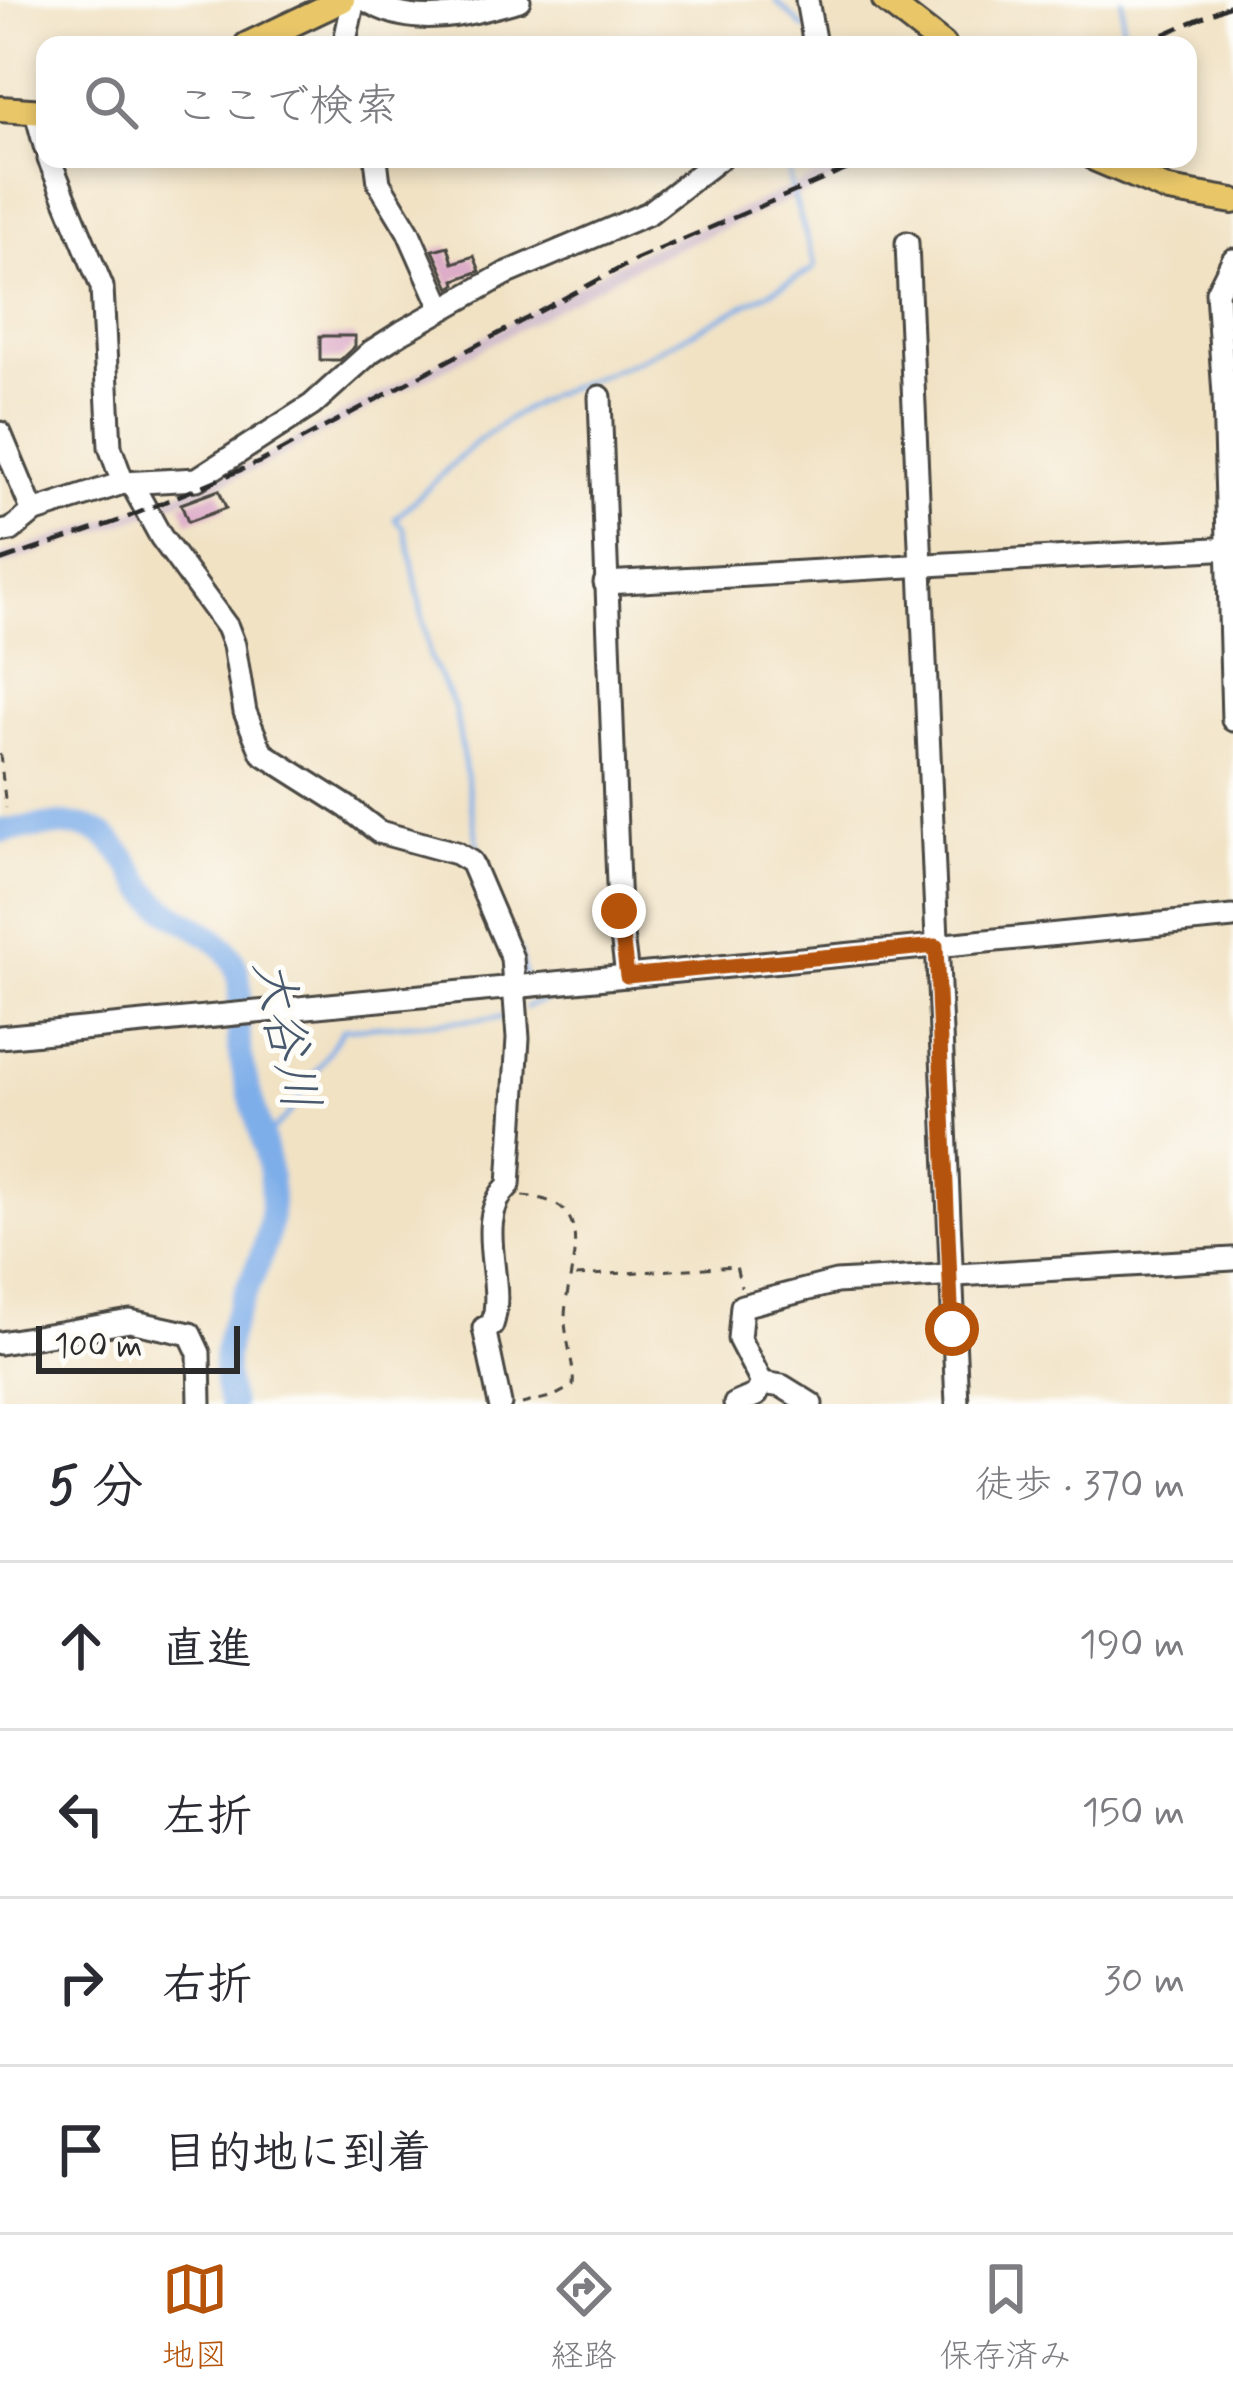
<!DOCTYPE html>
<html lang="ja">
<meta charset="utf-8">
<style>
body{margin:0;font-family:Mynerve,"Klee One",sans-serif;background:#f7f7f7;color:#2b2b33}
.scale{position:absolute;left:36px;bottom:30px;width:204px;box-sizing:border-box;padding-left:12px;border:6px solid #2b2b2b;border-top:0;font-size:33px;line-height:42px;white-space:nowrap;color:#2b2b2b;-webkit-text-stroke:9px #fdfcf7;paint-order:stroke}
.stop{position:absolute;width:36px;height:36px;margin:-27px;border:9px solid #b45309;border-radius:50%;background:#fff}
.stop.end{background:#b45309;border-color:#fff;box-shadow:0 3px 12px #0008}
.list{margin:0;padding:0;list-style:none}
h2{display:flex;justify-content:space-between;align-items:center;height:156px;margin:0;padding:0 48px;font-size:51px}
h2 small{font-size:39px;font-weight:400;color:#7c7c81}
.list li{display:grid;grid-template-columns:78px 1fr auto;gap:36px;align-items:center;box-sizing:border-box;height:168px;padding:0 48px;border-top:3px solid #e1e1e2}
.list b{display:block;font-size:45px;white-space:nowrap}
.list em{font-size:39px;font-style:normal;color:#7c7c81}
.icon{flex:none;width:66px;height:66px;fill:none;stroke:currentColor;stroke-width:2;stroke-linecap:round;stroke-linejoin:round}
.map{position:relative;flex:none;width:1233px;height:1404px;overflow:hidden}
.search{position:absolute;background:#fff;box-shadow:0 6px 18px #0003;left:36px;right:36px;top:36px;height:132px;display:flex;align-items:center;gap:30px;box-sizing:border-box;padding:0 42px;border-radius:24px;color:#7c7c81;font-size:45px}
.sheet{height:828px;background:#fff}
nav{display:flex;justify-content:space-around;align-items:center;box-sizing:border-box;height:168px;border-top:3px solid #e1e1e2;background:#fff;font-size:33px;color:#7c7c81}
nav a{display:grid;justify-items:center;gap:6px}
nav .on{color:#b45309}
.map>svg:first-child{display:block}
.industrial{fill:#d1bdcb}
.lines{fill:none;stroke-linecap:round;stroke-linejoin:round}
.stream{stroke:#7eaee9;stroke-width:4.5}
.river{stroke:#7eaee9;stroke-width:24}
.building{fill:#ddacc8}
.minor-casing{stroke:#494642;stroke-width:27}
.major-casing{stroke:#494642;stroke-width:30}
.path{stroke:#494642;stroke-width:3;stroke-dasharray:9 9;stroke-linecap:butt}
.minor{stroke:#fff;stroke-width:21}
.major{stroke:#e9c769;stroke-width:24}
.rail{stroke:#2b2b2b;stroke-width:4.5;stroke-dasharray:18 9;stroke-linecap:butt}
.route{stroke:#b45309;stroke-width:15}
.labels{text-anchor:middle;stroke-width:10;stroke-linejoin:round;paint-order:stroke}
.water-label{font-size:51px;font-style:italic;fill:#48596e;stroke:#fdfcf7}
</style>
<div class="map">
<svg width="1233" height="1404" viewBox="0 0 1233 1404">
<rect width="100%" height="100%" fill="#fdfcf7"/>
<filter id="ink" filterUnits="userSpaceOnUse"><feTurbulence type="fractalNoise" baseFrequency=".00833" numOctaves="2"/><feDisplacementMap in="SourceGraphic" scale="24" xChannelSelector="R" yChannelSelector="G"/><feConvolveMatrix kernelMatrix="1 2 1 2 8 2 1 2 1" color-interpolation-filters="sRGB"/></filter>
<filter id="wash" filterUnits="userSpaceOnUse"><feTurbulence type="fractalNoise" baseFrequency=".004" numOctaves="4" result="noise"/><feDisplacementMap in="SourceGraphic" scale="48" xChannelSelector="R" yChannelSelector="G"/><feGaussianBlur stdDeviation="2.7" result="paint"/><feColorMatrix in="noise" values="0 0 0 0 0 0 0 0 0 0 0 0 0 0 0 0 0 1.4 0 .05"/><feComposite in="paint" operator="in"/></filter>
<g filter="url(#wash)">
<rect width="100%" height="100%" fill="#f1e2c4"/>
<path class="industrial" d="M857 159H885L639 265 263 466 148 515 0 566V556L143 507 259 459 635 254Z"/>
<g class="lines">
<g class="stream">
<path d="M775 0 805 29"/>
<path d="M1122 0 1123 39"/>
<path d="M480 858 455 709 430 657 409 545 404 528 395 519 474 444 519 412 553 394 637 361 812 270 815 265 790 184 789 159"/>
<path d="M520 951 525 981"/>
<path d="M526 1007 548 999 667 986"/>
<path d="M264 1139 290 1113 343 1029 511 1017"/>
</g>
<path class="river" d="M0 831C26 829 66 820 91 829 126 842 134 885 163 907 187 926 220 934 234 963 246 988 235 1025 240 1053 249 1107 276 1157 271 1213 266 1283 205 1328 231 1404"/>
</g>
<g id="blocks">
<g class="building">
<path d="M448 246 453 263 474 256 480 271 455 280 456 284 450 288 433 250Z"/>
<path d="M320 336H355V346L340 360H320Z"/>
<path d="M219 490 226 508 188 522 181 504Z"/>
</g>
</g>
</g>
<g filter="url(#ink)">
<use href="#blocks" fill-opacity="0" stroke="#494642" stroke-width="3"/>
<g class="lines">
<g class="minor-casing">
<g id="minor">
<path d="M366 0C414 31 468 14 519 0"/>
<path d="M807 0 815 45"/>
<path d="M344 45 354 0"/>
<path d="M36 112 45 146"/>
<path d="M49 159 102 287 110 447 123 483"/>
<path d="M376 159 379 183 408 231 442 308"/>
<path d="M907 243 957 1404"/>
<path d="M1233 260 1217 292 1224 395 1233 720"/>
<path d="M600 397 619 911 627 976"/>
<path d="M0 433 33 512"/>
<path d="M133 486 161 537 227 627 234 645 245 712 262 753 347 807 379 832 456 853 471 862 512 958 518 1038 509 1185C471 1221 507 1282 492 1325L484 1328 500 1404"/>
<path d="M0 532 11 530 33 512 123 483 197 479 312 405 372 351 402 332 505 274 649 213 719 159"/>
<path d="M605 583 1233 548"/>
<path d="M0 1037 1233 917"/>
<path d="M0 1343 130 1321 190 1334 199 1353 200 1404"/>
<path d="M762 1383 782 1386 811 1404"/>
<path d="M735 1404 756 1395 762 1383 739 1339 742 1306 836 1282 1233 1259"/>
</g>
</g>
<g class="major-casing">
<g id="major">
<path d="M885 0 943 45"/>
<path d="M247 45 342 0"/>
<path d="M0 109 45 112"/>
<path d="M1096 159 1169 190 1233 201"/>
</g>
</g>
<g class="path">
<path d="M0 754 6 808"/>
<path d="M576 1276 736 1266 741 1287"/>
<path d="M522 1404 554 1396 573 1386C575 1365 566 1343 565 1321 564 1271 606 1201 522 1196"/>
</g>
<use href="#minor" class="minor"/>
<use href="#major" class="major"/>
<g class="rail">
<path d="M1139 45 1233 4"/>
<path d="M0 561 121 520 260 462 637 259 871 159"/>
</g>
</g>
</g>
<g class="lines" filter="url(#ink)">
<path class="route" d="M619 911 627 976 936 946 952 1329"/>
</g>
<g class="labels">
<g class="water-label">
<text transform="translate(288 1034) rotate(78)" y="18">大谷川</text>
</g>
</g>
</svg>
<div class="scale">100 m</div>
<div class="stop" style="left:952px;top:1329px"></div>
<div class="stop end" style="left:619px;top:911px"></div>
<div class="search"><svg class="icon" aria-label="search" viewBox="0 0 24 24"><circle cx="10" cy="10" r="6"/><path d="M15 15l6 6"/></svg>ここで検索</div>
</div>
<section class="sheet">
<h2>5 分<small>徒歩 · 370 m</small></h2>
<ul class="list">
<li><svg class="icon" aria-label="ahead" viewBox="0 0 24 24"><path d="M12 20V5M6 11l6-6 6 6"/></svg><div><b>直進</b></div><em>190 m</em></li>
<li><svg class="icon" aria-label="left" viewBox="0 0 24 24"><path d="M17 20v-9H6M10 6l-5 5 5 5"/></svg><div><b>左折</b></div><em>150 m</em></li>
<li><svg class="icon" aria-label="right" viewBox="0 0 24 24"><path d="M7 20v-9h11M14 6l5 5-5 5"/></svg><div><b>右折</b></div><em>30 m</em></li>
<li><svg class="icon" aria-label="arrive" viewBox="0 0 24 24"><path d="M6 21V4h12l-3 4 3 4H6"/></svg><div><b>目的地に到着</b></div></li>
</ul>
</section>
<nav>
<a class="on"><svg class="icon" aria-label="map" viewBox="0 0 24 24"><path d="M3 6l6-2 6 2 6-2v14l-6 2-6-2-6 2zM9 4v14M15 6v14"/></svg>地図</a>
<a><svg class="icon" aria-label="directions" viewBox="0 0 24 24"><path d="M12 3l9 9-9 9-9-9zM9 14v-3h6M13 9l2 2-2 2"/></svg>経路</a>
<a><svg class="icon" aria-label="saved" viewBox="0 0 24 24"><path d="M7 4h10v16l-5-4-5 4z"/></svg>保存済み</a>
</nav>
